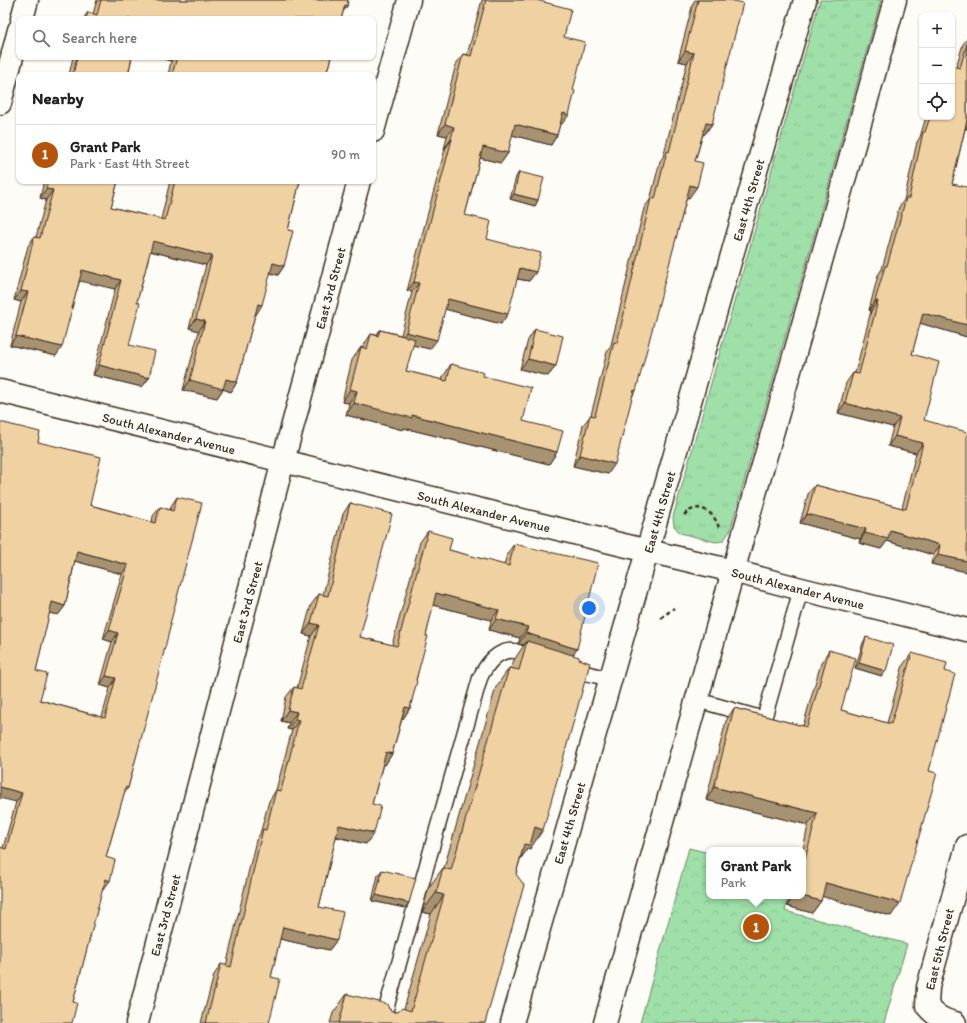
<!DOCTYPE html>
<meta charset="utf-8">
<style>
body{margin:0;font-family:Itim,sans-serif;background:#f6f6f6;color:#222}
.controls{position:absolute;right:12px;top:12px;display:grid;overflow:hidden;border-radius:8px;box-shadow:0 1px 3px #0004}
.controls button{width:36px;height:36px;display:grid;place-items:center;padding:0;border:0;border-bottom:1px solid #e0e0e0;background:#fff;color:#222;font:20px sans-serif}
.you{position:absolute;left:589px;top:608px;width:14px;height:14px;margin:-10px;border:3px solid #fff;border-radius:50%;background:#1a73e8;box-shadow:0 0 0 6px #1a73e833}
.badge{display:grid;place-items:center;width:26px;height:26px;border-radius:50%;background:#b45309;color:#fff;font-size:13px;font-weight:700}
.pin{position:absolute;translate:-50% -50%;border:2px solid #fff;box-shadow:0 1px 4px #0006}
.popup{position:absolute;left:706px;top:847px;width:100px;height:52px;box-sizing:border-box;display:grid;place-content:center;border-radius:8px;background:#fff;filter:drop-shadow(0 1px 3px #0005);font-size:13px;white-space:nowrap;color:#767676}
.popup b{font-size:15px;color:#222}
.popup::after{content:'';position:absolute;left:50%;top:100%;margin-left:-8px;border:8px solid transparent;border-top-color:#fff}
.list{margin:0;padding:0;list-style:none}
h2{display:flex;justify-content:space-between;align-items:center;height:52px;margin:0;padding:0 16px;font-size:17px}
h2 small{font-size:13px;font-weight:400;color:#767676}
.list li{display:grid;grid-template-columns:26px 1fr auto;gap:12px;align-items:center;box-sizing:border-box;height:60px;padding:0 16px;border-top:1px solid #e0e0e0}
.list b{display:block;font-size:15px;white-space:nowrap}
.list p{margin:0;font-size:13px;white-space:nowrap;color:#767676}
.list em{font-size:13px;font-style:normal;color:#767676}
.icon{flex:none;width:22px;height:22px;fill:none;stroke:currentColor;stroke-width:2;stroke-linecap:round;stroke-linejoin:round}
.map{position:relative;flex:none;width:967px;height:1023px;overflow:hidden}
.search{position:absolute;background:#fff;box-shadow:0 1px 3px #0004;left:16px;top:16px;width:360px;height:44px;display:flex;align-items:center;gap:10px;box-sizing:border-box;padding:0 14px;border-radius:8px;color:#767676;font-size:15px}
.panel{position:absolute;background:#fff;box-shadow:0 1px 3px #0004;left:16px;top:72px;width:360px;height:112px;border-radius:8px}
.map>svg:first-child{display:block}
.grass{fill:url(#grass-tufts);stroke:#6d8564}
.forest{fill:url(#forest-crowns);stroke:#6d8564}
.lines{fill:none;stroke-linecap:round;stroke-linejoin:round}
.lane-casing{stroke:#3b2a1e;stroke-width:17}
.street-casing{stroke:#3b2a1e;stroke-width:25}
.secondary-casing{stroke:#3b2a1e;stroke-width:25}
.path{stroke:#3b2a1e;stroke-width:2.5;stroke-dasharray:4 3;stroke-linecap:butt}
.lane{stroke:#fdfcf7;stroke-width:14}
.street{stroke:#fdfcf7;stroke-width:22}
.secondary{stroke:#fdfcf7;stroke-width:22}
.wall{fill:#ceb48b;stroke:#3b2a1e;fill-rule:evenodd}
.shaded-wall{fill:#a79271;stroke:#3b2a1e}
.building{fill:#efd1a2;stroke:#3b2a1e;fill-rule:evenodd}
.labels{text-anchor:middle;stroke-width:3;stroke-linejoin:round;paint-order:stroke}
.street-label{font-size:13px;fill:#3b2a1e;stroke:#fdfcf7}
</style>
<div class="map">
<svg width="967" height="1023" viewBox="0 0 967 1023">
<defs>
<pattern id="grass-tufts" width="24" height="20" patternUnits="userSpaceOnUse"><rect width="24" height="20" fill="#9fe0a9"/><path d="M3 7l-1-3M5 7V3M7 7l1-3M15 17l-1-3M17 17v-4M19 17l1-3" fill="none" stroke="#8ac091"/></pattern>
<pattern id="forest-crowns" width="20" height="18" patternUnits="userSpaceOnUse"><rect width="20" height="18" fill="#9fe0a9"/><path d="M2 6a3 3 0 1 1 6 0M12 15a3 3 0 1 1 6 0" fill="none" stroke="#8ac091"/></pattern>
</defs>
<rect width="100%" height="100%" fill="#fdfcf7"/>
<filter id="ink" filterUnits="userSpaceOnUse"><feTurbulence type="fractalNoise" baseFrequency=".025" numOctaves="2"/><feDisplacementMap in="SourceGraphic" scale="8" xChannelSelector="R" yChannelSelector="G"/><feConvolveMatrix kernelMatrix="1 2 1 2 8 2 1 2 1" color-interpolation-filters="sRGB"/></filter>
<g filter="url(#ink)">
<path class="grass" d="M820 0H881L730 531 723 541 716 542 680 533 674 526 673 517Z"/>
<path class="forest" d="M689 848 709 853V896H788L785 911 907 944 884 1023H640Z"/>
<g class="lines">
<g class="lane-casing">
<g id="lane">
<path d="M569 669 610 679"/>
<path d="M697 700 764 719 801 589"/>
<path d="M382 1023 480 678C486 665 498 648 515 651 522 653 529 656 536 658"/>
</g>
</g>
<g class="street-casing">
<g id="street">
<path d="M22 19 27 0"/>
<path d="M0 103 19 30"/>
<path d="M373 131 409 0"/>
<path d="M0 391 619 544 733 571 801 589 967 630"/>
<path d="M137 1023 283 461 359 181"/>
<path d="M955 1023C942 1020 936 1016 927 1006L928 987 967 846"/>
</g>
</g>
<g class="secondary-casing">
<g id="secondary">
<path d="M512 1023C609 682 707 341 805 0"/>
<path d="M605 1023 895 0"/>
</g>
</g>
<g class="path">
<path d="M684 515C698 501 714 511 719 528"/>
<path d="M661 618 674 608"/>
</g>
<use href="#lane" class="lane"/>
<use href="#street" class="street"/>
<use href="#secondary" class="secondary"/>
</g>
<g class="wall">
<path d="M97 0H348L347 6 343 12 341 19H83L88 12 93 14Z"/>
<path d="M482 0H536L564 37 562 124H560L557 135 551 145 512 135 508 153 501 163 480 158 465 215 487 239 536 272 529 281 517 279 501 324 445 309 430 349 413 345 406 371 442 380 443 377 451 364 483 376 523 421 557 452 549 464 404 428 403 430 346 415 349 403 342 402 352 360 361 347 362 348 371 334 376 335 380 330 401 335 412 292 407 291 445 149H444L447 136 438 134 456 64 463 54 467 55Z"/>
<path d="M695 0H730L712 124 704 135 703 134 695 161 689 198 687 197 632 397 608 474 573 466 583 425 591 415 607 352 611 345 644 208 650 200 660 161 663 157 687 63 678 61 693 3Z"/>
<path d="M967 39V129H965L952 184 967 337 920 323 912 354 924 420 967 572 931 564 933 555 887 541 881 549 859 543 860 539 800 523 808 494 815 485 902 508 916 453 888 446 893 427 838 413 846 383 853 373H855L871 311 869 310 878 275 882 269 899 207 904 200 917 142 920 137 926 117H952L956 67 963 44Z"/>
<path d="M73 57H132L128 75H69Z"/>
<path d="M157 57H331L326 75H168L171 61Z"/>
<path d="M519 172 538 200 535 206 510 199 516 177Z"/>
<path d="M44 181H118L111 207 161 219 170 181H300L288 230 284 266 278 275 270 273 255 315 237 382 231 392 223 389 217 398 183 390 199 331 189 328 206 265 150 251 137 302 129 345 149 378 142 387 93 375 115 289 80 280 56 356 10 345 21 302 14 300 28 246 34 237H36L46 200 40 198Z"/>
<path d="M535 329 556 366 548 376 520 369 528 340Z"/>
<path d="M38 442 90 505 152 522 153 516 160 507 170 510 171 506 177 497 170 624 128 788 124 793 106 857 103 890H102L73 1002 3 848 16 802ZM75 561 122 574 103 639 112 642 100 685 110 688 102 717 40 700 36 671 49 613 58 615 65 606Z"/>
<path d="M350 503 360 637 392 645 420 542 428 531 449 550 504 565 507 554 514 544 573 655 530 849 528 848 520 860 516 874 485 1023H330L333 1013 347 994 389 1009 394 1012H398L404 1009 431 914 422 912 429 887 443 868H444L496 687 509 668H511L514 660 524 645 518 644 520 638 489 630 491 620 433 605 426 636 410 708 403 719H402L392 754 385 765 383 764 372 804 366 844 336 837 319 907 337 940 329 950 280 939 271 977 269 1023H201L214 975 221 964 226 966 256 840 260 834 269 801 276 790 292 730 287 729 289 723 281 721 286 697 294 687 297 688 311 636 303 634 311 605 319 594 323 595 343 514Z"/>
<path d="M866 637 882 676 855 668 863 643Z"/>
<path d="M829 650 841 710 887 723 903 665 912 653 945 671 929 771 891 916 822 896 821 901 812 913 787 906 790 896H803V850L808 825 706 800 726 721 734 708 803 726 821 663Z"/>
<path d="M382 870 409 903 405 908 372 901 378 875Z"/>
</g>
<g class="shaded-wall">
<path d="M345 5 347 6 340 15Z"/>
<path d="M685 51 694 53 687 63 678 61Z"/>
<path d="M157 57H174L171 61Z"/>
<path d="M563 113 569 115 562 124 556 123Z"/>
<path d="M967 119V129L961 128Z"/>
<path d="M706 123 712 124 704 135 699 133Z"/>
<path d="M445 124 454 127 447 136 438 134Z"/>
<path d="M515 124 557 135 551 145 508 134Z"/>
<path d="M451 139H452L445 149H444Z"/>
<path d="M483 147 508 153 501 163 476 157Z"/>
<path d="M690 185 697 187 689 198 682 196Z"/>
<path d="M46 189 53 190 46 200 40 198Z"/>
<path d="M514 194 538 200 535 206 510 199Z"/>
<path d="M153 241 212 256 206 265 146 250Z"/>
<path d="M273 263 284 266 278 275 266 272Z"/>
<path d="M520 268 536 272 529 281 513 278Z"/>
<path d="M82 270 121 280 115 289 76 280Z"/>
<path d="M414 282 419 283 412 292 407 291Z"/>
<path d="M21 291 28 292 21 302 14 300Z"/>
<path d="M448 299 508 314 501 324 441 308Z"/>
<path d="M875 301H878L871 311 869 310Z"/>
<path d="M258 304 262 305 256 315 251 314Z"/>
<path d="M923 313 967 325V337L916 322Z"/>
<path d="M196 319 205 321 199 331 189 328Z"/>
<path d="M406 332 437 340 430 349 399 342Z"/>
<path d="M16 336 62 347 56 356 10 345Z"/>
<path d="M528 359 556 366 548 376 520 369Z"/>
<path d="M99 365 149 378 142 387 93 375Z"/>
<path d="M226 379 237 382 231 392 223 389 217 398 183 390 190 380Z"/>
<path d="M350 389 357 391 349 403 342 402Z"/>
<path d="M634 390 636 391 629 401Z"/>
<path d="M354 403 412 415 557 452 549 464 404 428 403 430 346 415Z"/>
<path d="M845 403 900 418 893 427 838 413Z"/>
<path d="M895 436 923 443 916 453 888 446Z"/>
<path d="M580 455 615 464 608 474 573 466Z"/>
<path d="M807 514 866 529 860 539 800 523Z"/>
<path d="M890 530 940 545 933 555 887 541 881 549 859 543 865 533Z"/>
<path d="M77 551 128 565 122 574 71 560Z"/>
<path d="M938 555 967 561V572L931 564Z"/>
<path d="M436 593 499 610 491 620 429 604Z"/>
<path d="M52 602 65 606 58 615 45 612Z"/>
<path d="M496 619 528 627 520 638 489 630Z"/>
<path d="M311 623 319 625 311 636 303 634Z"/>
<path d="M109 630 118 633 112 642 103 639Z"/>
<path d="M526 633 577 649 570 660 527 641 524 645 518 644Z"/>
<path d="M859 663 886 671 882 676 855 668Z"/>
<path d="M106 676 116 678 110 688 100 685Z"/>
<path d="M405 707 410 708 403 719 397 718Z"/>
<path d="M288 710 297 712 289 723 281 721Z"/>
<path d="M295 719 299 720 292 730 287 729Z"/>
<path d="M386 752 392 754 385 765 379 763Z"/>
<path d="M0 787 22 793 16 802 0 798Z"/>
<path d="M714 787 817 813 808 825 706 800Z"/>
<path d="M339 825 374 833 366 844 331 835Z"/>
<path d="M535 827 543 830 530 849 528 848 516 864 511 863Z"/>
<path d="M106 879 110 881 103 890 99 889Z"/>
<path d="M826 883 900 903 891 916 817 895Z"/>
<path d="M436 893 444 895 431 914 422 912Z"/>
<path d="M376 895 409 903 405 908 372 901Z"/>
<path d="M794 896H802L821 901 812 913 787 906Z"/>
<path d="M283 927 337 940 329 950 275 938Z"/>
</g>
<g class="building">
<path d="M101 0H348L347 6 345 5 341 19H86L88 12 97 15Z"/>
<path d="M486 0H536L571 9 564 37 585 42 573 90 575 91 569 115 563 113 557 135 515 124 508 153 483 147 465 215 491 221 487 239 541 253 536 272 520 268 508 314 448 299 437 340 406 332 419 283 414 282 452 139H451L454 127 445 124 463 54 471 56Z"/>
<path d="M698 0H730L743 3 712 124 706 123 695 161 703 163 697 187 690 185 636 391 634 390 615 464 580 455 590 415 595 416 614 342 617 343 651 198 655 199 667 151 669 152 694 53 685 51Z"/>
<path d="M967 44V120L952 184 967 187V325L923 313 912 354 939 362 924 420 967 432V561L938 555 940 545 890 530 888 539 865 533 866 529 807 514 815 485 906 509 923 443 895 436 900 418 845 403 853 373 859 374 878 301H875L885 266H887L906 198H909L923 132H925L930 117H952V66L960 68Z"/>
<path d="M77 57H132L128 75H73Z"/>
<path d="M177 57H331L326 75H172Z"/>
<path d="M519 172 544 178 538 200 514 194Z"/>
<path d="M48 181H118L111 207 165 220 175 181H300L288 230 293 231 284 266 273 263 262 305 258 304 237 382 226 379 223 389 190 380 205 321 196 319 212 256 153 241 137 302 140 303 129 345 155 351 149 378 99 365 121 280 82 270 62 347 16 336 28 292 21 291 34 237 40 238 53 190 46 189Z"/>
<path d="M535 329 563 336 556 366 528 359Z"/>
<path d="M380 330 415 339 406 371 447 381 451 364 484 373 483 376 531 388 523 421 563 431 557 452 412 415V418L354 403 357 391 350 389 361 347 367 349 371 334 378 336Z"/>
<path d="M0 422 40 432 38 442 101 457 90 505 155 523 160 507 173 511 177 497 202 503 170 624H171L158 675 136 758 128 788 126 787 106 857 115 860 110 881 106 879 103 888 73 1002 77 1003 72 1023H0V847L6 849 22 793 0 787ZM77 551 128 565 109 630 118 633 106 676 116 678 105 718 40 700 47 674 36 671 52 602 65 606Z"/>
<path d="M350 503 392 514 360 637 397 646 428 531 452 538 449 550 509 566 514 544 598 563 577 649 526 633 528 627 496 619 499 610 436 593 426 636H428L416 680 417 681 410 708 405 707 392 754 386 752 372 804 381 806 374 833 339 825 319 907 343 912 337 940 283 927 271 977 280 979 269 1023H206L221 964 231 967 263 829 266 830 276 790 281 791 299 720 295 719 297 712 288 710 294 687 301 689 319 625 311 623 319 594 328 596Z"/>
<path d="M866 637 893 645 886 671 859 663Z"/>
<path d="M527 641 579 657V659L590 663 543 830 535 827 530 845 524 844 516 874 524 885 485 1023H339L347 994 387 1004 389 1009 394 1012H398L402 1008 411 1011 444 895 436 893 443 868 451 870 509 668 519 670Z"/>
<path d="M829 650 856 658 841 710 891 724 912 653 947 663 945 671 955 674 929 771 937 773 900 903 826 883 821 901 802 896 803 867 810 841 817 813 714 787 734 708 807 727Z"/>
<path d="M382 870 416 878 409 903 376 895Z"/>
</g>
</g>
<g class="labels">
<g class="street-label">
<text transform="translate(748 200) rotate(-74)" y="5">East 4th Street</text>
<text transform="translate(330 288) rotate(-75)" y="5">East 3rd Street</text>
<text transform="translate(169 433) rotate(14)" y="5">South Alexander Avenue</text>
<text transform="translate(484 511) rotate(14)" y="5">South Alexander Avenue</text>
<text transform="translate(659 512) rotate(-74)" y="5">East 4th Street</text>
<text transform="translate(798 588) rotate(14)" y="5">South Alexander Avenue</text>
<text transform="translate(247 602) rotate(-75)" y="5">East 3rd Street</text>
<text transform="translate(569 823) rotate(-74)" y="5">East 4th Street</text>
<text transform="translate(165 915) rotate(-75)" y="5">East 3rd Street</text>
<text transform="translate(939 949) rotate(-76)" y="5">East 5th Street</text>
</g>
</g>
</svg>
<div class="controls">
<button>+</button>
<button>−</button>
<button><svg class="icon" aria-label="locate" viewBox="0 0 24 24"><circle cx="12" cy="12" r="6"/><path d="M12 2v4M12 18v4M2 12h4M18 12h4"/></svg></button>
</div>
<div class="you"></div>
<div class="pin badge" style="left:756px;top:927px">1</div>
<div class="popup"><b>Grant Park</b>Park</div>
<div class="search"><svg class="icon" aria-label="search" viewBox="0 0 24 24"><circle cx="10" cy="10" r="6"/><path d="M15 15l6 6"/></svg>Search here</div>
<section class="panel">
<h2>Nearby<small></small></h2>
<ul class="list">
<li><span class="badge">1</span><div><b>Grant Park</b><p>Park · East 4th Street</p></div><em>90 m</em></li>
</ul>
</section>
</div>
